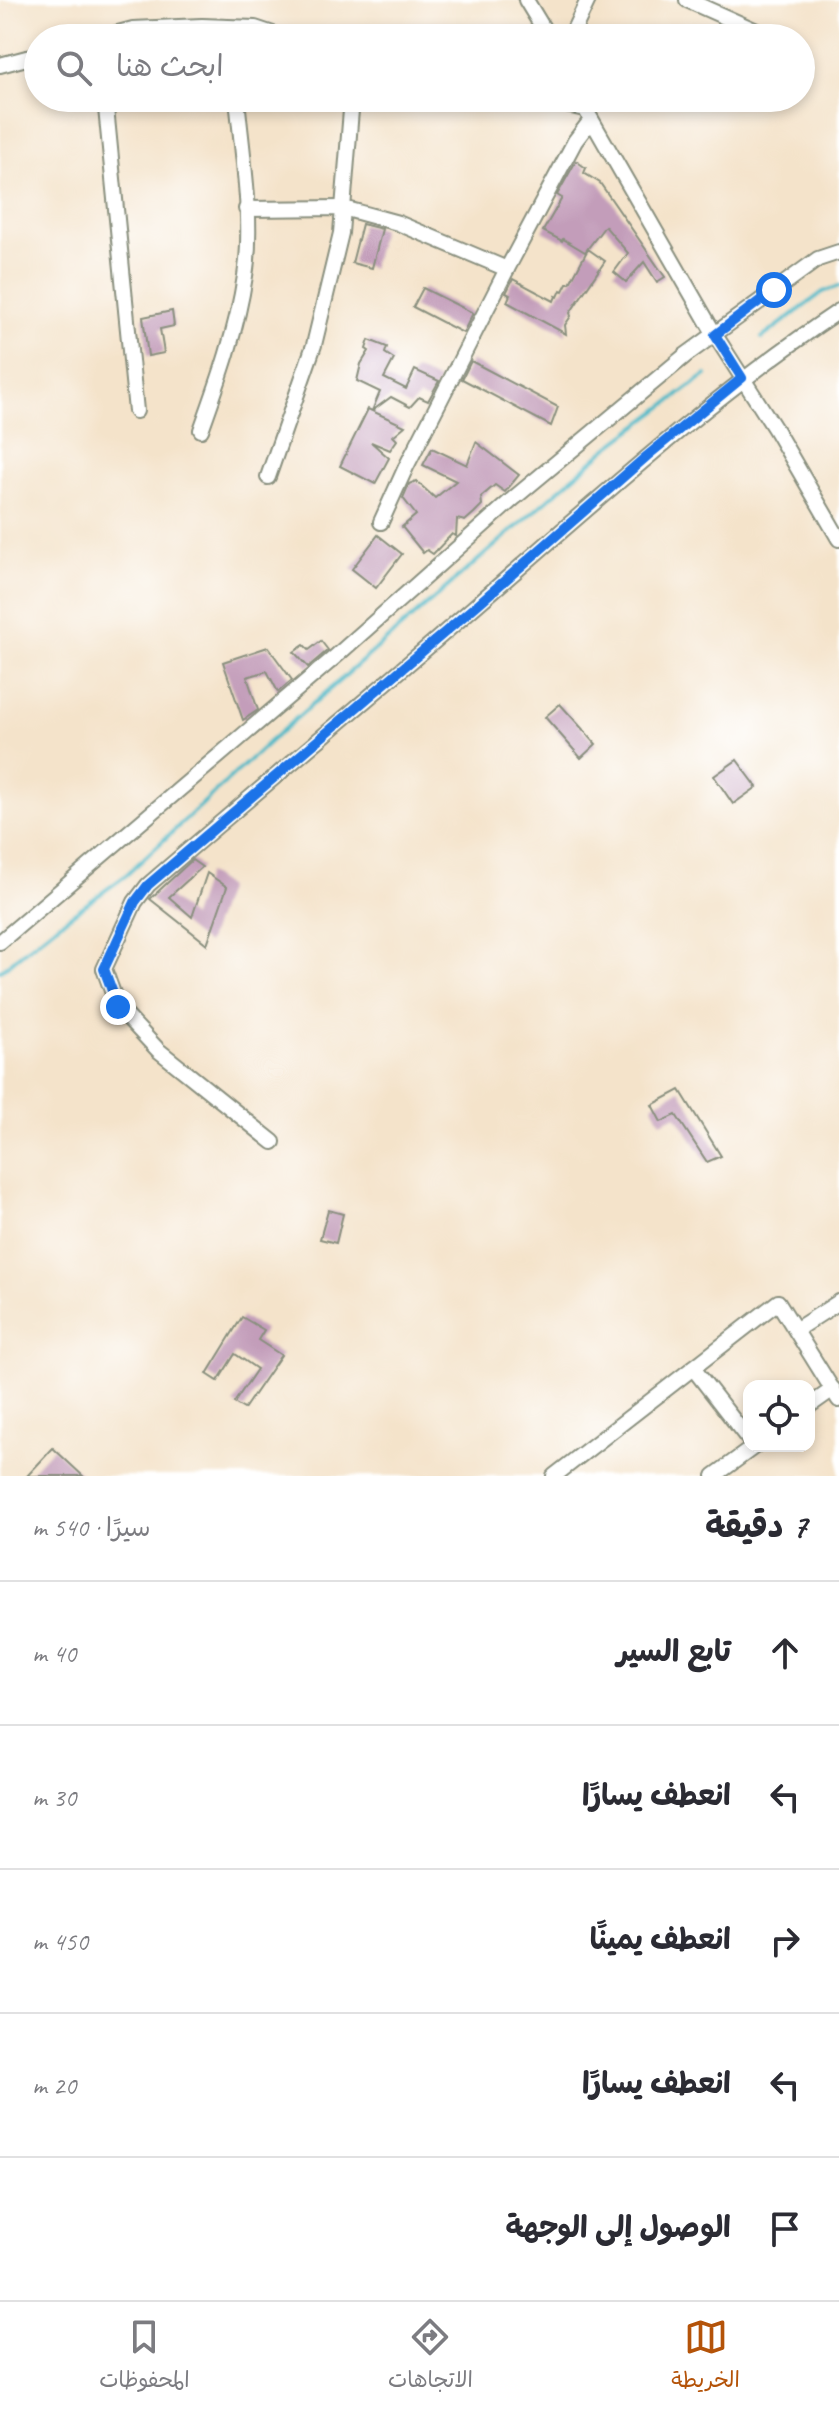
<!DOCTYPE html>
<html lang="ar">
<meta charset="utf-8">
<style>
body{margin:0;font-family:Caveat,"Playpen Sans Arabic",sans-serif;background:#f2f2f3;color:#2b2b33;direction:rtl}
.controls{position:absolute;right:24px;bottom:24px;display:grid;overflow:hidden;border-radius:16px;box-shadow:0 4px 12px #0003}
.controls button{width:72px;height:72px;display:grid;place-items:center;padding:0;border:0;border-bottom:2px solid #e1e1e2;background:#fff;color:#2b2b33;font:40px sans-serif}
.stop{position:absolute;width:24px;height:24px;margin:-18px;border:6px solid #1a73e8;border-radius:50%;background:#fff}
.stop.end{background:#1a73e8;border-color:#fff;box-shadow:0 2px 8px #0008}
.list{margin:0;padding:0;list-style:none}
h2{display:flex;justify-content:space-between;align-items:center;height:104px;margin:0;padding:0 32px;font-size:34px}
h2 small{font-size:26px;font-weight:400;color:#7c7c81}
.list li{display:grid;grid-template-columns:52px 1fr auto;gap:24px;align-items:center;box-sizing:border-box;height:144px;padding:0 32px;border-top:2px solid #e1e1e2}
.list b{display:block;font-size:30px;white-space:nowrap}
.list em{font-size:26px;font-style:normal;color:#7c7c81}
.icon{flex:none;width:44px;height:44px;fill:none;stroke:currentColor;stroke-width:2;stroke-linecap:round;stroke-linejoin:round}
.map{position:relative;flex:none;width:839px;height:1476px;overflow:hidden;direction:ltr}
.search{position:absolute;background:#fff;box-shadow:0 4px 12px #0003;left:24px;right:24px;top:24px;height:88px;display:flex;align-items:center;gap:20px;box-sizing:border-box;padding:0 28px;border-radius:44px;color:#7c7c81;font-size:30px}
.sheet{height:824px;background:#fff}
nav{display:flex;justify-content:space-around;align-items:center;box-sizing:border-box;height:112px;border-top:2px solid #e1e1e2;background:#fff;font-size:22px;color:#7c7c81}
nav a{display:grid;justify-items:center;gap:4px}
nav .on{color:#b45309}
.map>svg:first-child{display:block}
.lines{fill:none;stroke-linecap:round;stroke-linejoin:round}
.stream{stroke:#4db9c8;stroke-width:4}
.building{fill:#c39dba}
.minor-casing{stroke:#8a907f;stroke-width:18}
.minor{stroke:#fff;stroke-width:14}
.route{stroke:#1a73e8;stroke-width:10}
</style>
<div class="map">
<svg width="839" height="1476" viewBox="0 0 839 1476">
<rect width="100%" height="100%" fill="#fff"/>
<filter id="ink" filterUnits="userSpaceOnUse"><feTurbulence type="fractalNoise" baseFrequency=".0125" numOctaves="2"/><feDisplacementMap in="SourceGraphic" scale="16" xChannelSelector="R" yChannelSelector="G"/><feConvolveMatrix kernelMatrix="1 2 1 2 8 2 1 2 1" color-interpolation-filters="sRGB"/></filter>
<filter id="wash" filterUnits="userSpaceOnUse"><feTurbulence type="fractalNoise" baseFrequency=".006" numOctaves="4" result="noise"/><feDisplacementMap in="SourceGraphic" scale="32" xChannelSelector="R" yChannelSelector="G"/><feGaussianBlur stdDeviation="1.8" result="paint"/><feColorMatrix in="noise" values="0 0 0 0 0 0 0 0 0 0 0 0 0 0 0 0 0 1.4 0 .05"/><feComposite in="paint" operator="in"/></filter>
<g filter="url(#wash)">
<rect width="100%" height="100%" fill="#f4e3ca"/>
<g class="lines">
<g class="stream">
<path d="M762 338 823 292 839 286"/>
<path d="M0 971 52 929 125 876 269 742 606 449 706 375"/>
</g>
</g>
<g id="blocks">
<g class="building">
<path d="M576 161 586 168 584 173 600 183 665 277 657 282 644 262 626 282 614 272 628 253 605 226 585 252 563 239 562 241 543 231 562 198 557 195Z"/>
<path d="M362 224 382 229 372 268 352 263Z"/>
<path d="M588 249 605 261 570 313 571 316 565 325 566 334 507 302 510 295 506 293 513 279 554 301 556 296 558 297 561 290 563 291 567 283H570Z"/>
<path d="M423 288 473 313 463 333 413 307Z"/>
<path d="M172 311 174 326 160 329 164 353 148 356 143 317Z"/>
<path d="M369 340 387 347 385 353 394 359 384 378 406 389 415 370 439 381 428 401 419 397 410 407 391 397 372 411 405 426 393 436 397 440 390 450 371 442 389 458 375 484 340 466 368 409 372 411 380 392 357 381 361 364 369 351 366 349Z"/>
<path d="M471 361 558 407 551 426 462 379Z"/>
<path d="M476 442 519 475 505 492 495 485 481 497 482 505 474 513 465 521 457 519 456 536 452 534 433 554 427 550 423 553 402 527 416 515 403 498 409 484 416 481 435 498 456 481 423 465 432 448 467 465Z"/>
<path d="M378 535 402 554 376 588 352 569Z"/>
<path d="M321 641 328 650 308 667 294 652 304 645 309 650Z"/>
<path d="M268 647 292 680 278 692 267 671 247 677 258 710 243 720 223 662Z"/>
<path d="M560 704 596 744 581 758 545 717Z"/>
<path d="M737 760 757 787 733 804 714 776Z"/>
<path d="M192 860 202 867 169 897 192 917 207 873 227 887 207 944 150 899Z"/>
<path d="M680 1090 721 1156 707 1162 676 1115 661 1122 652 1105Z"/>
<path d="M328 1210 343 1214 336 1243 320 1239Z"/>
<path d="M242 1317 264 1330 258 1340 281 1355 244 1409 234 1403 257 1369 235 1354 218 1381 207 1374Z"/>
<path d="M53 1448 83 1476H27Z"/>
</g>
</g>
</g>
<g filter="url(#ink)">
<use href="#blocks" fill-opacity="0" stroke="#8a907f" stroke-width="2"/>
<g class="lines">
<g class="minor-casing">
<g id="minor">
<path d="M526 0 549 38"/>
<path d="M687 0 772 38"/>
<path d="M99 38 133 29 202 26 255 28 285 38"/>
<path d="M570 38 588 0"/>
<path d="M0 65 38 55"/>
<path d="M105 98 136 411"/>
<path d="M533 98 585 109"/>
<path d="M579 98 715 335 775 429 839 539"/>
<path d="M246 209 343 208 398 223 507 269"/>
<path d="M201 430C219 380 237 330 245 276 254 221 242 154 237 98"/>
<path d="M268 477 314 345 341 233 352 98"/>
<path d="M381 522 406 467 507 269 575 141 591 120"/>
<path d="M0 942 335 657 514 498 686 355 818 259 839 252"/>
<path d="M273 1142 158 1050 118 1007 104 969 135 902 148 885C258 790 371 697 481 601 598 500 710 397 839 311"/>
<path d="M797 1329 839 1302"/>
<path d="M693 1368 749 1440"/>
<path d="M809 1406 833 1389"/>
<path d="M554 1476 778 1302 839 1400"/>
<path d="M714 1476 755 1446"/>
</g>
</g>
<use href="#minor" class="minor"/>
</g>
</g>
<g class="lines" filter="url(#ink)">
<path class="route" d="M118 1007 104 969 135 902 148 885 478 604 647 456 742 378 715 335 774 290"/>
</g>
</svg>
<div class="controls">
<button><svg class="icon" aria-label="locate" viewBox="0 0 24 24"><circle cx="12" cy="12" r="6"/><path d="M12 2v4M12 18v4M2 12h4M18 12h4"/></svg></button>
</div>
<div class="stop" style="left:774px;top:290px"></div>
<div class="stop end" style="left:118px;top:1007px"></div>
<div class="search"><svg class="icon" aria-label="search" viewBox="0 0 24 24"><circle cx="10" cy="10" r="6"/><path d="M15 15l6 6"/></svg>ابحث هنا</div>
</div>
<section class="sheet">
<h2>7 دقيقة<small>سيرًا · 540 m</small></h2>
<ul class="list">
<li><svg class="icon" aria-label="ahead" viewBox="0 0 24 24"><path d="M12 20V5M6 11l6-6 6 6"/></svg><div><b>تابع السير</b></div><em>40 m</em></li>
<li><svg class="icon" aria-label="left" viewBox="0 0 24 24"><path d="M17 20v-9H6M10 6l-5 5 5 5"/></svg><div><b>انعطف يسارًا</b></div><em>30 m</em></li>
<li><svg class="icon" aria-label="right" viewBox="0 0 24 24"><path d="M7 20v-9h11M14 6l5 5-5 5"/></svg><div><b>انعطف يمينًا</b></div><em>450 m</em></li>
<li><svg class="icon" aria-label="left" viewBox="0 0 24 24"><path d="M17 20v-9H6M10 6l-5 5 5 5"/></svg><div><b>انعطف يسارًا</b></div><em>20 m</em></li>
<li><svg class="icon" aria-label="arrive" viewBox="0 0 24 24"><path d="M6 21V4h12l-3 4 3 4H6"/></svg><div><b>الوصول إلى الوجهة</b></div></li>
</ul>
</section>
<nav>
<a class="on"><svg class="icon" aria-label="map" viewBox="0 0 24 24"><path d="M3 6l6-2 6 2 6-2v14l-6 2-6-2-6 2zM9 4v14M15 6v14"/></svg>الخريطة</a>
<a><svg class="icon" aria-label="directions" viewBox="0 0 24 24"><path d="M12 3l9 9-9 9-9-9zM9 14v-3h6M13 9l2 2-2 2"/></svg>الاتجاهات</a>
<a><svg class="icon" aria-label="saved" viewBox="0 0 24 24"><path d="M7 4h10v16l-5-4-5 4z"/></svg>المحفوظات</a>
</nav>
